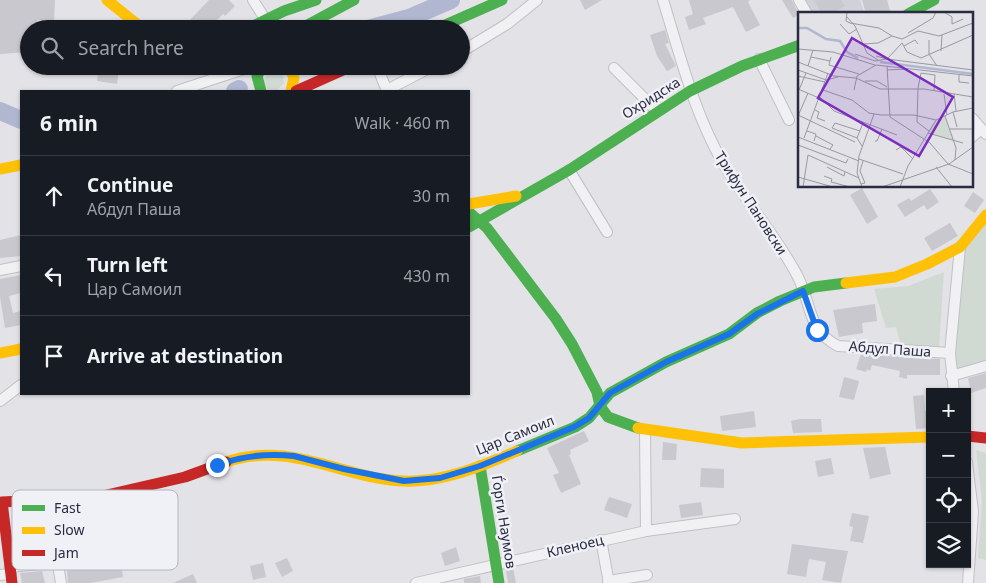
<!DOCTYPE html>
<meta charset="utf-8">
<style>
body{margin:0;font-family:"Noto Sans",sans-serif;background:#242831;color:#f1f3f6}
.controls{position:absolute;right:15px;bottom:15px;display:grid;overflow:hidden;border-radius:0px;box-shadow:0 1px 4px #0004}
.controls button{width:45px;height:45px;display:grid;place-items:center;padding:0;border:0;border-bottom:1px solid #363941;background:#171b24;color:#f1f3f6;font:25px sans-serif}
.stop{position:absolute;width:15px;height:15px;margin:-11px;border:4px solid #1a73e8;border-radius:50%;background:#fff}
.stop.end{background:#1a73e8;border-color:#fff;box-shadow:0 1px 5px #0008}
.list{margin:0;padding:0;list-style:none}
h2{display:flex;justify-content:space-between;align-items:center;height:65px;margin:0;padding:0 20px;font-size:21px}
h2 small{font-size:16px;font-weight:400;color:#9ea1a6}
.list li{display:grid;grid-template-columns:32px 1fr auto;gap:15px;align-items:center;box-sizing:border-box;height:80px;padding:0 20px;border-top:1px solid #363941}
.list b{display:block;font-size:19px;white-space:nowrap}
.list p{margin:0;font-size:16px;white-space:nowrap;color:#9ea1a6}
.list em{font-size:16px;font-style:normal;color:#9ea1a6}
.icon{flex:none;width:28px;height:28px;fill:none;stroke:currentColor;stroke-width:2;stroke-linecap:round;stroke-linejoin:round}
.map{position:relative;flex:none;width:986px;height:583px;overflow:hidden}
.search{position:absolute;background:#171b24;box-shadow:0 1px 4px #0004;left:20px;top:20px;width:450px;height:55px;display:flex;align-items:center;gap:12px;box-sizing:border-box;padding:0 18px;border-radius:28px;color:#9ea1a6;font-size:19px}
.panel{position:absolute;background:#171b24;box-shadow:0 1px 4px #0004;left:20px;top:90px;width:450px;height:305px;border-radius:0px}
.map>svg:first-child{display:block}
.built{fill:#d1d1da}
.green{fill:#d0dad3}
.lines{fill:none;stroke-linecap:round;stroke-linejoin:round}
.river{stroke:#b1b7d1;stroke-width:18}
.building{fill:#c8c8ce}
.street-casing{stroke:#c0c0c5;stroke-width:12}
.street{stroke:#f1f1f4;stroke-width:10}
.fast{stroke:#4caf50;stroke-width:11}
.slow{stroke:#ffc107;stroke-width:11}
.jam{stroke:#c62828;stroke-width:11}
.route{stroke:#1a73e8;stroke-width:6}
.labels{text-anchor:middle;stroke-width:5;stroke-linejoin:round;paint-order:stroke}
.street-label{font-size:14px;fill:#292b40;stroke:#f0f1f7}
.inset-river{fill:none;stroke:#b1b7d1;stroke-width:2.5}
.inset-road{fill:none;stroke:#9899a4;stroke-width:1}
.view{fill:#7b2cbf;fill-opacity:0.15;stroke:#7b2cbf;stroke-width:2.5}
.inset-edge{fill:none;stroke:#292b40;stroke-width:2.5}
.key{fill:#f0f1f7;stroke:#b4b6c0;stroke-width:1}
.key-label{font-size:14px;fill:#292b40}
</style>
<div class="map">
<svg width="986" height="583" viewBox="0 0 986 583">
<rect width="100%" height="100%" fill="#e2e2e7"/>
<path class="built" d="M799 0H860L865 14H807Z"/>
<g class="green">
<path d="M273 67 282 70 284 83 276 91H268L264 80Z"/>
<path d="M986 215V366L951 376 960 247Z"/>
<path d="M944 272 939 348 901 346 896 327 886 328 874 289 908 286Z"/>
<path d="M976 450 986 453V560L978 558 982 500Z"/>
</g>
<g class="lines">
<g class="river">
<path d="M368 29 409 18 451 0"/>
<path d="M235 91 239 89"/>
<path d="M0 111 21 120"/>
</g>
</g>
<g class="building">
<path d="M0 0H55L54 21 37 20V29H29V52L0 54Z"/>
<path d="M209 0H229L235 6 225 16 223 14 208 29H199L190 20Z"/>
<path d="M580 0H602L585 10Z"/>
<path d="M689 0H750L748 2 760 25 746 32 733 7 703 18 706 24 689 30 685 17 693 14Z"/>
<path d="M782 0H792L799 15 793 18Z"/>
<path d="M814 0H841L845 6 831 14H822Z"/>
<path d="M862 0H887L891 14H866Z"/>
<path d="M665 30 669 43 665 44 676 66 667 71 657 56 650 35Z"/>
<path d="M99 66 119 69 117 84 97 81Z"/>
<path d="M862 188 878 217 867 224 850 195Z"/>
<path d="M930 189 939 202 927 210 924 205 905 217 897 205 909 198 911 201Z"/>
<path d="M973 192 984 200 975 213 964 206Z"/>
<path d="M950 223 958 236 932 251 924 238Z"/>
<path d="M21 235V256L0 258V240Z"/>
<path d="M21 275V293L9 296 13 313 21 311V325L5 328 0 297V279Z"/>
<path d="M875 304 877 321 862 323 863 333 839 337 833 310Z"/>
<path d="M861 354 940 359V375H907V379L899 377 900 371 872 365 870 371 867 369 866 372 856 369Z"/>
<path d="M986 373V388L971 393 968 378Z"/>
<path d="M844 377 859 381 854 400 839 397Z"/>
<path d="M924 395 925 411 930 410V428L916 429 913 396Z"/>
<path d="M754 411 756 427 722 431 720 416Z"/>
<path d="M800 419H821L822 432 793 433 791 421Z"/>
<path d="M584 431 589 441 570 450 571 454 569 455 581 484 561 493 553 475 559 473 547 448Z"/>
<path d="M663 442 677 444 676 460H662Z"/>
<path d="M885 447 891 474 870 479 863 448Z"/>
<path d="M831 458 834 474 818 477 815 461Z"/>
<path d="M701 468 724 469V488L700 487Z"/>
<path d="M609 497 632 504 627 518 604 510Z"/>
<path d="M701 502 703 515 681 518 679 505Z"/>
<path d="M852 513 869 516 863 543 850 541 853 527 849 526Z"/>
<path d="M84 544V569L121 563 123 577 90 583H68L65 545Z"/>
<path d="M792 544 848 551 841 583 822 580 826 562 809 559 806 577 787 574Z"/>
<path d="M456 547 460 561 445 566 441 553Z"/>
<path d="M287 558 293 571 282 577 275 563Z"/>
<path d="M263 563 266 577 253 580 250 566Z"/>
<path d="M513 568 516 583H508L506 570Z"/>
<path d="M42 571 45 583H22L20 573Z"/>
<path d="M193 574 197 583H173Z"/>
<path d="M480 576 481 583H464V579Z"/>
</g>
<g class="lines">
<g class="street-casing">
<g id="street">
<path d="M253 0 265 19"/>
<path d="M663 0C680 55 694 113 723 163 746 203 777 236 798 277 812 305 807 330 838 346L950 353"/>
<path d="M799 0 807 14"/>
<path d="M461 52 507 24 537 0"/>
<path d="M759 59 789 120"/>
<path d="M377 66 387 91"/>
<path d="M614 68 657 111"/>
<path d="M387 90 433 66"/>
<path d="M177 91 244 69 262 67"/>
<path d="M972 118 986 134"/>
<path d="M972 137 981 129"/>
<path d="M569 170 607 232"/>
<path d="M0 270 21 266"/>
<path d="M951 376 986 366"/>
<path d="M954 392 950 353 960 247"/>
<path d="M0 401 21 385"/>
<path d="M645 431 646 531"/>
<path d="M967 462 973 512 968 583"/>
<path d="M601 540 609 583"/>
<path d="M10 567 49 563 58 565 61 583"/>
<path d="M0 575 11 574"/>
<path d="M608 581 647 575"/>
<path d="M416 583 646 531 735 519"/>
</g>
</g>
<use href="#street" class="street"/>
<g class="fast">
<path d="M908 14 934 0"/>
<path d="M247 29 284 11 316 0"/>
<path d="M300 29 354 0"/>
<path d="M436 29 502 0"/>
<path d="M261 91 257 76 263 66"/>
<path d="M469 212 487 228 556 319 572 344 597 392 600 406 608 417 638 428"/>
<path d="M469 227 569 170 690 91 742 66 800 45"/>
<path d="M517 451 575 427 589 418 610 393 666 362 729 334 757 313 780 301 814 287 846 283"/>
<path d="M480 466 499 583"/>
</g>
<g class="slow">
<path d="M107 0 143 29"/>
<path d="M289 66 294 78 291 91"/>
<path d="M0 169 21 165"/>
<path d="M469 204 516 196"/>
<path d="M846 283 895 277 927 264 960 247 986 215"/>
<path d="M0 353 21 349"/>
<path d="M638 428 742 443 930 437"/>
<path d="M226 462C290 440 341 478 403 481 443 483 481 466 517 451"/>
</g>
<g class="jam">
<path d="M296 91 352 66"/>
<path d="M967 436 986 438"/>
<path d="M12 583 2 502 98 497 185 477 226 462"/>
</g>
</g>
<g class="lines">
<path class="route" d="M217 465C242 456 267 453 294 456L344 469 404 481 440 478 480 466 574 427 589 418 610 393 666 362 729 334 757 314 803 291 817 330"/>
</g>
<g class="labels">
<g class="street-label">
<text transform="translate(651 98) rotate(-32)" y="5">Охридска</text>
<text transform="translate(751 203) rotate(57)" y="5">Трифун Пановски</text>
<text transform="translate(890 349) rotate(4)" y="5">Абдул Паша</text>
<text transform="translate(515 435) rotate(-22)" y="5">Цар Самоил</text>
<text transform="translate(504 522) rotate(81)" y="5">Ѓорги Наумов</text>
<text transform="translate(575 546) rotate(-13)" y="5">Кленоец</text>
</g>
</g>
<g transform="translate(798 12)">
<rect width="175" height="175" fill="#e2e2e7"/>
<path d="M147 104 155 128 129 121 138 108Z" fill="#d0dad3"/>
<path class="inset-river" d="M0 16H9L28 27 42 29 49 40 60 46M82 50 175 62"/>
<path class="inset-road" d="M49 0 48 9 52 11 81 16 94 24M146 0 154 5V12L165 7M49 5 57 14 69 41 80 48M42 12 51 22 59 17M110 21 135 6 138 0M104 27 120 19 141 24 175 11M131 28V42L139 54M104 31 109 40 123 46 175 23M65 32 80 31 94 24 104 27M106 34 117 28 120 32M0 37 35 40 77 53M143 39 144 23M57 42 77 49M78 44 89 47 104 31M13 45 32 49M33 45 31 53 61 62M77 49 89 47 175 58M0 50 36 64 58 66 82 77H126L175 85M78 53 175 64M10 54 15 38M89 54 92 105 132 131 150 152 175 162M0 58 28 68 40 65M89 58 110 57M161 63V70L171 71M0 64 27 70M67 69H79L89 75M0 77 21 86M1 78 8 61M25 78 54 88 71 101 83 103H116L138 108 155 100 175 96M56 78 59 64 78 53M136 79 137 63M146 82 149 103M156 82 158 99M22 85 36 99 99 123M17 98 21 100 19 106 27 109M155 100 159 115M0 103 57 130M0 104 10 81M147 104 158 136 157 148M152 117H175M9 119 18 122 16 129M131 119 119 110 120 76 123 61 137 63M130 121 165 131M18 124 35 133 32 137M0 125 61 149M6 126 30 61M59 126 34 116 37 111 62 119M77 129H79L84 117M0 133 48 151 50 147M64 134 59 126 65 111M98 138 103 135 115 147M61 147 105 162M29 155 46 164 47 160M138 155 154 175M26 164 34 167 33 170 52 175M0 165 35 175M63 172 67 171 62 159 65 149M5 175 10 143 61 166M64 175 59 161 61 144 76 102M84 175 151 152 175 135M102 175 110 154 138 108"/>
<path class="view" d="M54 26 155 85 121 144 20 86Z"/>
<rect width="175" height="175" class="inset-edge"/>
</g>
<rect x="12" y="490" width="166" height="80" rx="8" class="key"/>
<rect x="22" y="505" width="23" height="6" fill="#4caf50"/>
<rect x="22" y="527" width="23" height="7" fill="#ffc107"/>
<rect x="22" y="550" width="23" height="6" fill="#c62828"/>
<g class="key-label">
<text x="54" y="513">Fast</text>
<text x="54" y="535">Slow</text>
<text x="54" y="558">Jam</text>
</g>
</svg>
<div class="controls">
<button>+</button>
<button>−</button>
<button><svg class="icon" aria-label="locate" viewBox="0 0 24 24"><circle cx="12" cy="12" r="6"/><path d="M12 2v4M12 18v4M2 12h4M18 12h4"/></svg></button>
<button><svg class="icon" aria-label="layers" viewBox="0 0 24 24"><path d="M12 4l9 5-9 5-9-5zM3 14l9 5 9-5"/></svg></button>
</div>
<div class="stop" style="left:817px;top:330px"></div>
<div class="stop end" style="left:217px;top:465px"></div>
<div class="search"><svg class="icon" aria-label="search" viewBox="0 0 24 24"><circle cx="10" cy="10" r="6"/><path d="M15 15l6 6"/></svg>Search here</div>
<section class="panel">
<h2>6 min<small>Walk · 460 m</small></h2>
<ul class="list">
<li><svg class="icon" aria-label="ahead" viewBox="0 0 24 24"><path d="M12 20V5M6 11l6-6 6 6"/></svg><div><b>Continue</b><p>Абдул Паша</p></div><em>30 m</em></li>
<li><svg class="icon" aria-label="left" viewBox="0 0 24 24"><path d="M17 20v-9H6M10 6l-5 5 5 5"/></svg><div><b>Turn left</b><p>Цар Самоил</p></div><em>430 m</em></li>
<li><svg class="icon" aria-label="arrive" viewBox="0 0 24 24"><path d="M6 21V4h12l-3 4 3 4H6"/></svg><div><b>Arrive at destination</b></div></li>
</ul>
</section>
</div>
